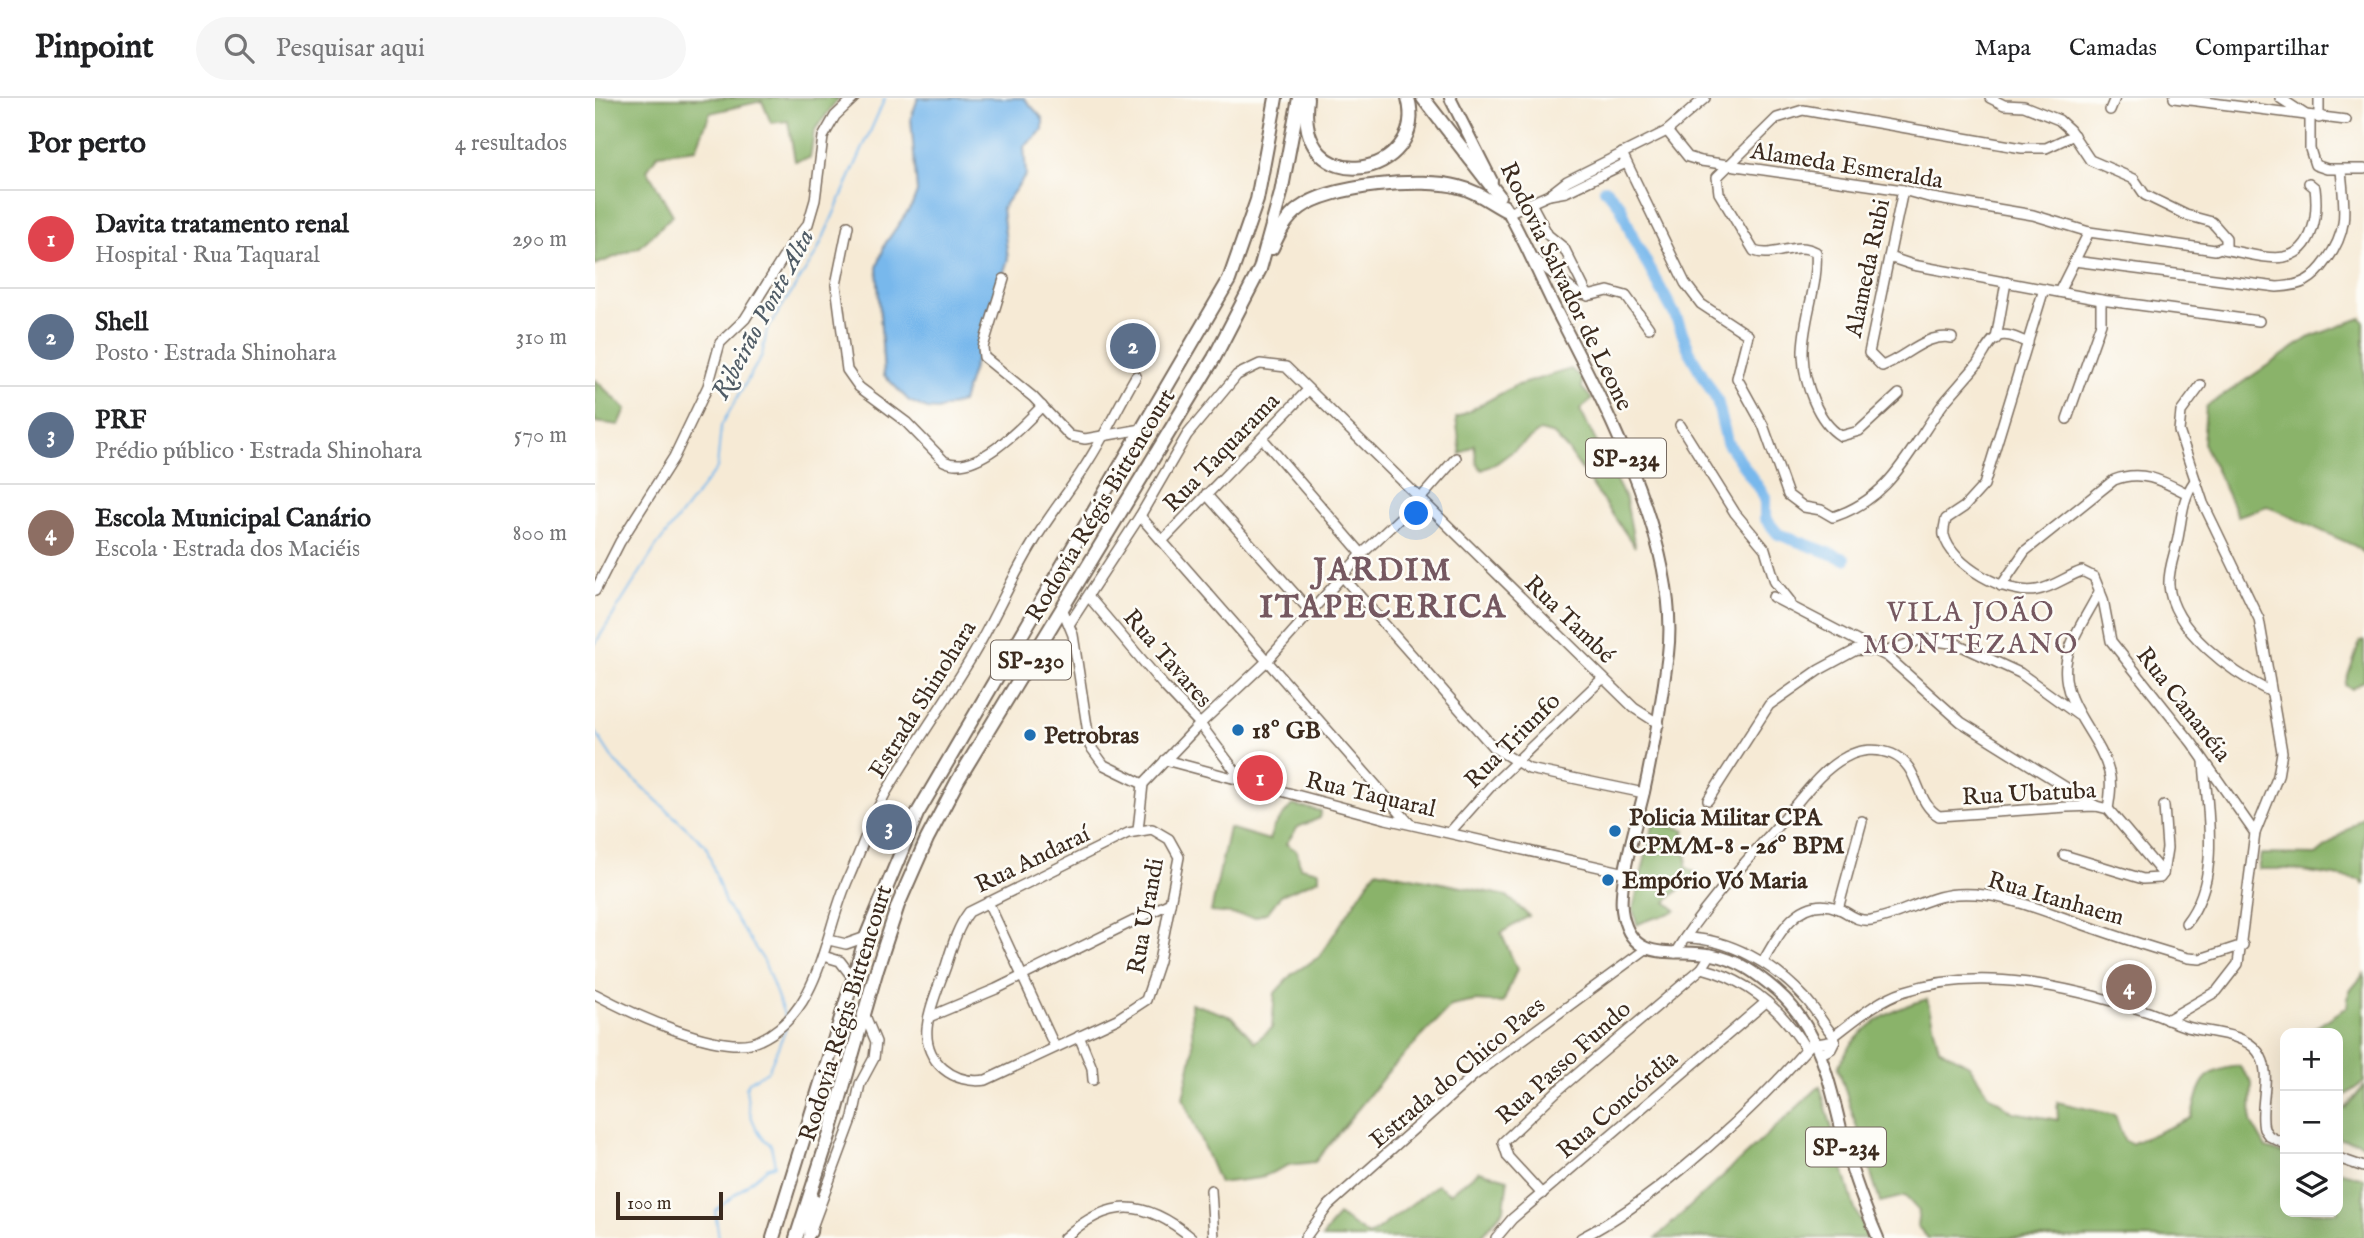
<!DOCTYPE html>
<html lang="pt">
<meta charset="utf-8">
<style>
body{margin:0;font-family:"IM FELL English",serif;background:#f6f6f6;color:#202124}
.controls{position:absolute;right:21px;bottom:21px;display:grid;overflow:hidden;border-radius:14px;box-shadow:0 7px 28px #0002}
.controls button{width:63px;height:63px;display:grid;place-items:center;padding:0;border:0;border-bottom:2px solid #e0e0e0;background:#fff;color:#202124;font:35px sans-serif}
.scale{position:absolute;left:21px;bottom:18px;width:107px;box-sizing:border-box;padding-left:7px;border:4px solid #3b2a1e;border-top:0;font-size:19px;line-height:24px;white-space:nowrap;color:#3b2a1e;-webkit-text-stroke:5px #fdfcf7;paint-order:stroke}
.you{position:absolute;left:822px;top:416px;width:24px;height:24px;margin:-18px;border:5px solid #fff;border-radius:50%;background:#1a73e8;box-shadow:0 0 0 10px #1a73e833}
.badge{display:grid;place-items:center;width:46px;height:46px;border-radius:50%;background:#7c3aed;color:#fff;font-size:23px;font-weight:700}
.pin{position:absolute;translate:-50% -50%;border:4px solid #fff;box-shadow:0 2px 7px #0006}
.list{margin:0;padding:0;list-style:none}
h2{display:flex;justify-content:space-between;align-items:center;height:91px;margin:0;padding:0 28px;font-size:30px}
h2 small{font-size:23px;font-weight:400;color:#757577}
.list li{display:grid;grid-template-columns:46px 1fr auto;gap:21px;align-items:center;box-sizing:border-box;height:98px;padding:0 28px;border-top:2px solid #e0e0e0}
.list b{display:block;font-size:26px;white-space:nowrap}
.list p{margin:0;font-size:23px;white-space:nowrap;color:#757577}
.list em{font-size:23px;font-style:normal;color:#757577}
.icon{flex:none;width:38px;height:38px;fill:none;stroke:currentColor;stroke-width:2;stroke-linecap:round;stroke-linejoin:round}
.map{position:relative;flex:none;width:1769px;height:1140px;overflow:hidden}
header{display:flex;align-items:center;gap:42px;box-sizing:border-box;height:98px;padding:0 35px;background:#fff;border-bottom:2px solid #e0e0e0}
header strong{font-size:33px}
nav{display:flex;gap:38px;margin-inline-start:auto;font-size:24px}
.search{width:490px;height:63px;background:#f6f6f6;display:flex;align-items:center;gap:18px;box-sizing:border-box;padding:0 24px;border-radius:38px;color:#757577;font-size:26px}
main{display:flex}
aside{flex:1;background:#fff}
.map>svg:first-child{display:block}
.forest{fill:#8ab36a;stroke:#626e44;stroke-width:2}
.water{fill:#78b8ec;stroke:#5a7185;stroke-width:2}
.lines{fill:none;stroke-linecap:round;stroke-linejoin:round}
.stream{stroke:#78b8ec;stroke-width:2}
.river{stroke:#78b8ec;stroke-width:12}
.minor-casing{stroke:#7c6d5e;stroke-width:12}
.major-casing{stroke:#7c6d5e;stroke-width:14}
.highway-casing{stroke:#7c6d5e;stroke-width:16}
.minor{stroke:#fff;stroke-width:9}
.major{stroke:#fff;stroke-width:10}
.highway{stroke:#fff;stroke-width:12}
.poi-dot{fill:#1f6fb2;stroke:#fdfcf7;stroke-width:2.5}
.labels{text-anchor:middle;stroke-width:5;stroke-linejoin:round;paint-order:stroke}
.shield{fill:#fdfcf7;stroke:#75695f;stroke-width:2}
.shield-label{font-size:23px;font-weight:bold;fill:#3b2a1e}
.street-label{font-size:24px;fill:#3b2a1e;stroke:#fdfcf7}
.poi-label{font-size:24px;font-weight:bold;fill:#3b2a1e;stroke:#fdfcf7;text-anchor:start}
.water-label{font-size:26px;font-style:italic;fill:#505c66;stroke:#fdfcf7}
.quarter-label{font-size:28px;letter-spacing:2px;fill:#755860;stroke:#fdfcf7}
.district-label{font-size:32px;font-weight:bold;letter-spacing:2px;fill:#755860;stroke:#fdfcf7}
</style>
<header>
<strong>Pinpoint</strong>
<div class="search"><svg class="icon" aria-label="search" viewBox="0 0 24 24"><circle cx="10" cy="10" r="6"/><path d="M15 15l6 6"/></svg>Pesquisar aqui</div>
<nav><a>Mapa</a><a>Camadas</a><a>Compartilhar</a></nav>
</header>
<main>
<aside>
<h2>Por perto<small>4 resultados</small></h2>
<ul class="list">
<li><span class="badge" style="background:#e0444e">1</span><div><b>Davita tratamento renal</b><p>Hospital · Rua Taquaral</p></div><em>290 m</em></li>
<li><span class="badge" style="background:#5c6f8a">2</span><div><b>Shell</b><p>Posto · Estrada Shinohara</p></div><em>310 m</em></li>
<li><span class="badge" style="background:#5c6f8a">3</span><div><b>PRF</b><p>Prédio público · Estrada Shinohara</p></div><em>570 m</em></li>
<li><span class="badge" style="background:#8d6e63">4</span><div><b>Escola Municipal Canário</b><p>Escola · Estrada dos Maciéis</p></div><em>800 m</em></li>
</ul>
</aside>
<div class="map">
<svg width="1769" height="1140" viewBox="0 0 1769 1140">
<rect width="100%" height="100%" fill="#fdfcf7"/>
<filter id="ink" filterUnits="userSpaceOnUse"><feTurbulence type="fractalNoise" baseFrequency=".0143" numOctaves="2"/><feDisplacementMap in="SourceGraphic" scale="14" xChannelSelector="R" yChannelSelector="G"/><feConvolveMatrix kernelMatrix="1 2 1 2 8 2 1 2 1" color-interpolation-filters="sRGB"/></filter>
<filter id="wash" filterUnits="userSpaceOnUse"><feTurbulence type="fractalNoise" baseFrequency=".00686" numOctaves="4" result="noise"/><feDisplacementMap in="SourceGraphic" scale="28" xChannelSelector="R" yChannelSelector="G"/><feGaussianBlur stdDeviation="1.57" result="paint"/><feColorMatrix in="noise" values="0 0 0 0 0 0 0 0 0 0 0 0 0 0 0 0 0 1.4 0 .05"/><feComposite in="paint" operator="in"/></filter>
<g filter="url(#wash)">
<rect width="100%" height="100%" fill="#f6ead5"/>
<g class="forest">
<path d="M0 0H244L219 33 215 60 200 63 193 23 176 25 167 3 115 15 101 51 63 56 52 72 78 117 45 149 0 167Z"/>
<path d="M1766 220 1769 224V455L1760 448 1672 408 1643 418 1608 345 1611 309 1713 240Z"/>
<path d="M976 271 987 281V290L997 301 985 312 1031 402 1040 449 973 352 959 337 945 333 902 365 887 372 882 366 879 347 866 356 861 320 920 288Z"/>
<path d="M0 282 31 311 24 327 0 324Z"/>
<path d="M1769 542V583L1757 591 1750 586 1765 543Z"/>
<path d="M697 707 726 713 725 720 703 729 691 746 702 753 705 769 724 773V781L686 797 673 814 660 819 616 814 634 730 674 742 679 728Z"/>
<path d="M1769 718V787L1765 782 1694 771H1663L1666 756 1721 757Z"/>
<path d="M1059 724 1090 732 1082 752 1092 758 1091 769 1101 775 1071 804 1081 812C1068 820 1055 819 1042 827L1038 811Z"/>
<path d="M781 772 912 798 934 818 906 835 922 871 908 905 881 903 856 908 792 975 720 1064 694 1067 665 1080 624 1085 588 1000 598 954 596 905 637 919 660 944 677 930 680 895 697 876 724 859Z"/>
<path d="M1769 876V984L1749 998 1743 965V935H1712L1752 909 1754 894Z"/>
<path d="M1332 901 1344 950 1374 967 1393 996 1418 1014 1463 1022 1462 1004 1520 1017 1529 1042 1536 1046 1596 1020C1606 985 1604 973 1644 968L1657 984 1656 1024 1671 1050 1690 1056V1114H1743V1073L1769 1080V1140H1333L1322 1128 1324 1113 1310 1098 1285 1104 1243 969C1261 930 1293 912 1332 901Z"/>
<path d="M1225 988 1259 1109 1274 1140H1061Z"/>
<path d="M1769 988V1048L1762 1043 1743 1041V1012L1751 1010Z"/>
<path d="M884 1073 913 1081 909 1111 885 1140H727L743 1117 774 1138 842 1087 855 1095Z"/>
</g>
<path class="water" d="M323 0H429L448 21V32L429 49 431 77 407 110 413 161 367 304 342 312 332 311 314 303 289 277 282 170 290 146 317 107 322 94 316 20Z"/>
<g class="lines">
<g class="stream">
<path d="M0 546 61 449 122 370 126 328 167 257 172 232 221 156 290 0"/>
<path d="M0 633 20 664 111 748 130 805 169 863 190 919"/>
<path d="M124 1140 120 1113 172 1070 180 1067 176 1047C158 1034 153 1011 151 990L154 984 173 973 192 928"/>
</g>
<path class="river" d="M1010 91 1025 107 1039 142 1081 219 1096 257 1122 302 1132 344 1170 399V420L1183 436 1250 461"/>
</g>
</g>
<g filter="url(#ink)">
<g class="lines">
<g class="minor-casing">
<g id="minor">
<path d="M1579 0 1711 17"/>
<path d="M1685 0 1711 17 1751 22"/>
<path d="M1515 12 1520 0"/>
<path d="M1715 18V51L1720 67 1732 71H1769"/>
<path d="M1724 20V0"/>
<path d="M1072 33 1093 59 1106 63 1308 92 1337 100 1438 117 1494 134 1620 152 1631 148V140L1617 124 1591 117 1550 97 1539 81 1495 62 1475 32 1464 22 1429 8 1409 7 1395 0"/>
<path d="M1027 55 1090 185 1106 206 1153 237 1142 280 1168 327 1193 397 1209 409 1226 412 1238 419C1297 400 1314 352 1348 306 1358 294 1369 282 1380 269 1387 261 1392 245 1402 239 1412 234 1423 241 1433 245"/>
<path d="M1308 92 1274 255 1287 268C1312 259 1330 235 1357 240"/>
<path d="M954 97 971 94 1031 65"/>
<path d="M936 105 953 137 969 150 993 198"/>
<path d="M913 115 954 97 972 83 1072 33 1110 0"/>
<path d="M253 128 241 187 252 272 264 289 311 324 349 363C380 379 427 329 447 308"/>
<path d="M1628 151C1646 154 1671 162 1689 159 1720 153 1723 114 1720 90L1714 85"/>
<path d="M1294 159 1318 167 1506 202 1664 223"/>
<path d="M938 160 983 196 997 197 1013 193 1031 198 1054 230"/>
<path d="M1479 163 1682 189C1707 188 1718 182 1732 162 1755 130 1749 109 1746 72"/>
<path d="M409 181 388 249 389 259 438 299 475 338 490 341 547 331"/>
<path d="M1449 191 1389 387 1369 409 1351 421C1350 426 1348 432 1349 437 1356 467 1412 498 1442 492 1457 490 1472 478 1487 473L1499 479 1508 501 1516 543 1597 645 1660 735"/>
<path d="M1464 194 1494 134"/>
<path d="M1401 241 1411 184"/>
<path d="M1304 296 1264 333 1246 338C1222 324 1209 284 1208 257 1207 223 1224 188 1221 154 1200 142 1180 161 1159 153L1124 95 1122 79 1182 20 1208 12 1427 50H1451L1479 37"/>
<path d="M1472 321 1506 225V202"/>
<path d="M1085 327 1140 415 1170 451 1180 484 1195 503"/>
<path d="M667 340 767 456"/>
<path d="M1599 384C1587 401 1587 420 1583 440 1580 456 1573 471 1574 487 1577 532 1638 575 1674 593"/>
<path d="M611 396 715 513"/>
<path d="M545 418 592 337 642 277 665 266 691 269 1039 610 1064 626"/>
<path d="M567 443 713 292"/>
<path d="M747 478 898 649 934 671 1049 695"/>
<path d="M1406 488 1430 453 1519 382C1546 371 1568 383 1591 395"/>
<path d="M1505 492C1494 515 1474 541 1471 566 1466 607 1504 636 1514 674 1517 686 1515 699 1513 711"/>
<path d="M0 493 25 444 79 359 113 288 125 245 150 221 198 144 213 126 220 102 228 39 240 18 259 0"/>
<path d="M494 499 569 588 605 626 647 682"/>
<path d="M1178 499 1293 559 1366 624 1501 708"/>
<path d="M467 510 478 537 495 648 509 667 548 686"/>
<path d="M475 525 545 418 814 725"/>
<path d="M570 662 791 721 1031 775"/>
<path d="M1113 702 1174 607 1224 572 1261 552 1293 553 1327 541 1362 546 1425 575 1483 617"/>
<path d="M557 731 574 741 584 759 564 863 551 902 522 921 391 982C359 987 329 964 332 930 334 909 344 888 351 868 357 849 362 830 374 814L533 735Z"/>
<path d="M543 732 548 686 605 626 672 563 767 456 824 402 861 360"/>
<path d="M855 734 897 687 1008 580"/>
<path d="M1469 757 1548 781 1565 780 1568 776 1513 711"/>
<path d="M1568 776 1572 750 1569 708"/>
<path d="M393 804 460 949"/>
<path d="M1243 811 1267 723"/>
<path d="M1591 825C1627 779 1612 716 1609 663"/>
<path d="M1090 840C1134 840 1180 867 1209 899 1221 911 1228 927 1239 938"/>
<path d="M234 842 251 846 271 839"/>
<path d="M1080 855C1110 806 1149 766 1187 723 1206 701 1225 672 1251 659 1265 651 1282 650 1297 656 1326 668 1319 704 1344 718L1472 709 1501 708 1513 711"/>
<path d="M228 858 245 863 258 880"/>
<path d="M1168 864C1182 838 1204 796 1242 810 1255 815 1261 824 1276 822 1307 817 1331 798 1362 796 1403 793 1443 811 1481 824 1518 837 1555 850 1593 860L1605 861 1648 847"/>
<path d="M1107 870C1152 882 1187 911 1211 951"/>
<path d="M0 896C34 914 129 960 165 942 227 913 229 833 254 779 266 752 276 722 290 696 318 649 350 604 378 557 400 520 416 481 438 445 455 416 477 390 494 362 511 335 525 305 541 278"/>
<path d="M334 919 401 891 575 805"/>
<path d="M1572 922 1622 893 1643 866 1660 735 1683 678 1687 654 1664 521 1608 405 1584 333 1586 314 1606 287"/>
<path d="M484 938 497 970 498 982"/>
<path d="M1222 946 1240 943"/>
<path d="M1226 956 1236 951 1240 943 1239 938C1260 922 1284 901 1310 893 1387 868 1476 889 1550 913 1564 917 1576 924 1589 928 1611 935 1649 934 1663 954 1679 975 1663 1007 1669 1031L1674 1038 1690 1046"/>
<path d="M1743 1060 1769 1069"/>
<path d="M616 1092 619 1140"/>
<path d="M947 1096 913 1059 908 1044 961 994 1107 870 1116 856"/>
<path d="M213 1140 258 1019 265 986 279 960 281 944 269 915"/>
<path d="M469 1140C514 1100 549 1100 597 1140"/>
<path d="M710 1140 733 1108 877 979 1051 851"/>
<path d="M901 1140 917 1121 1171 904"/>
<path d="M986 1140C1051 1107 1133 1035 1183 982 1196 969 1207 955 1220 942"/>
</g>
</g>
<g class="major-casing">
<g id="major">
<path d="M855 0 897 83"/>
<path d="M909 107C928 139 943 176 960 210 1008 304 1086 448 1073 556 1067 603 1059 648 1049 694 1042 724 1021 790 1028 818 1039 868 1082 849 1118 857 1143 862 1161 875 1181 892 1229 933 1237 997 1252 1055 1260 1084 1271 1112 1283 1140"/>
</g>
</g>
<g class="highway-casing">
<g id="highway">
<path d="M712 0C699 106 835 79 813 0"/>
<path d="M828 0 904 98"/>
<path d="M677 150C684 135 691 120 705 110 735 87 828 79 864 89 882 93 896 105 912 113"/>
<path d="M215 1134 219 1103"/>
<path d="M178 1140 271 839 322 716 634 182 662 102 681 0"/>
<path d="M201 1140 234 1038 282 871 303 807 332 741 363 682 619 260 665 171 686 95 704 0"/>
</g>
</g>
<use href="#minor" class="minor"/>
<use href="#major" class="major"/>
<use href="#highway" class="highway"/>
</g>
</g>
<g class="poi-dot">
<circle cx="643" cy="632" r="7"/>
<circle cx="435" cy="637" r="7"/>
<circle cx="1020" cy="733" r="7"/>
<circle cx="1013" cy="782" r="7"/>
</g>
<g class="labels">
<g class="shield">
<rect x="991" y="340.5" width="80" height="39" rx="5"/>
<rect x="396" y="542.5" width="80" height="39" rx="5"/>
<rect x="1211" y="1029.5" width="80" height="39" rx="5"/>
</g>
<g class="shield-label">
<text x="1031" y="368">SP-234</text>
<text x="436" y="570">SP-230</text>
<text x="1251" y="1057">SP-234</text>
</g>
<g class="street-label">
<text transform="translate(1252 67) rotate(9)" y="8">Alameda Esmeralda</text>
<text transform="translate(1272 170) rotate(-78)" y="8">Alameda Rubi</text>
<text transform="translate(972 188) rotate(64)" y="8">Rodovia Salvador de Leone</text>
<text transform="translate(626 354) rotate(-46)" y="8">Rua Taquarama</text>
<text transform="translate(505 407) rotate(-59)" y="8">Rodovia Régis Bittencourt</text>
<text transform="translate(975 521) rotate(44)" y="8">Rua També</text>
<text transform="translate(573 560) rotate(49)" y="8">Rua Tavares</text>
<text transform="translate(327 601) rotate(-58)" y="8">Estrada Shinohara</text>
<text transform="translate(1589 606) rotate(52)" y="8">Rua Cananéia</text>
<text transform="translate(917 642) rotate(-45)" y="8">Rua Triunfo</text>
<text transform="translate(1434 695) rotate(-3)" y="8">Rua Ubatuba</text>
<text transform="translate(776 696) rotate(13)" y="8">Rua Taquaral</text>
<text transform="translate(437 761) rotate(-26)" y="8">Rua Andaraí</text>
<text transform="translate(1461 800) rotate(16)" y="8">Rua Itanhaem</text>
<text transform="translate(550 818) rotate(-80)" y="8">Rua Urandi</text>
<text transform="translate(250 915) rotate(-73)" y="8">Rodovia Régis Bittencourt</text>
<text transform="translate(968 964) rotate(-42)" y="8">Rua Passo Fundo</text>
<text transform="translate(862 974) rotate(-40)" y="8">Estrada do Chico Paes</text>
<text transform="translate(1022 1006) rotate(-41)" y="8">Rua Concórdia</text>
</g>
<g class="poi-label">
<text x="657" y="640">18º GB</text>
<text x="449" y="645">Petrobras</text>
<text x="1034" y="727">Policia Militar CPA<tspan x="1034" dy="28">CPM/M-8 - 26º BPM</tspan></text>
<text x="1027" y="790">Empório Vó Maria</text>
</g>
<g class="water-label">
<text transform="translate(167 216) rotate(-62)" y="9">Ribeirão Ponte Alta</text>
</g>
<g class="quarter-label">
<text x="1376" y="523">VILA JOÃO<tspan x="1376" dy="32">MONTEZANO</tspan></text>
</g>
<g class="district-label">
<text x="788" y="482">JARDIM<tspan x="788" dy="37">ITAPECERICA</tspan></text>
</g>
</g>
</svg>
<div class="controls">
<button>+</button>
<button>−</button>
<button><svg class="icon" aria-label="layers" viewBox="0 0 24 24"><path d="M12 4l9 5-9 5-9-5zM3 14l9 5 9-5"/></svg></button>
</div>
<div class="scale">100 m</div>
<div class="you"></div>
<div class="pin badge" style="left:665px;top:680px;background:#e0444e">1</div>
<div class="pin badge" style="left:538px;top:248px;background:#5c6f8a">2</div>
<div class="pin badge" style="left:294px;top:729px;background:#5c6f8a">3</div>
<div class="pin badge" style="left:1534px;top:889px;background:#8d6e63">4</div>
</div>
</main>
